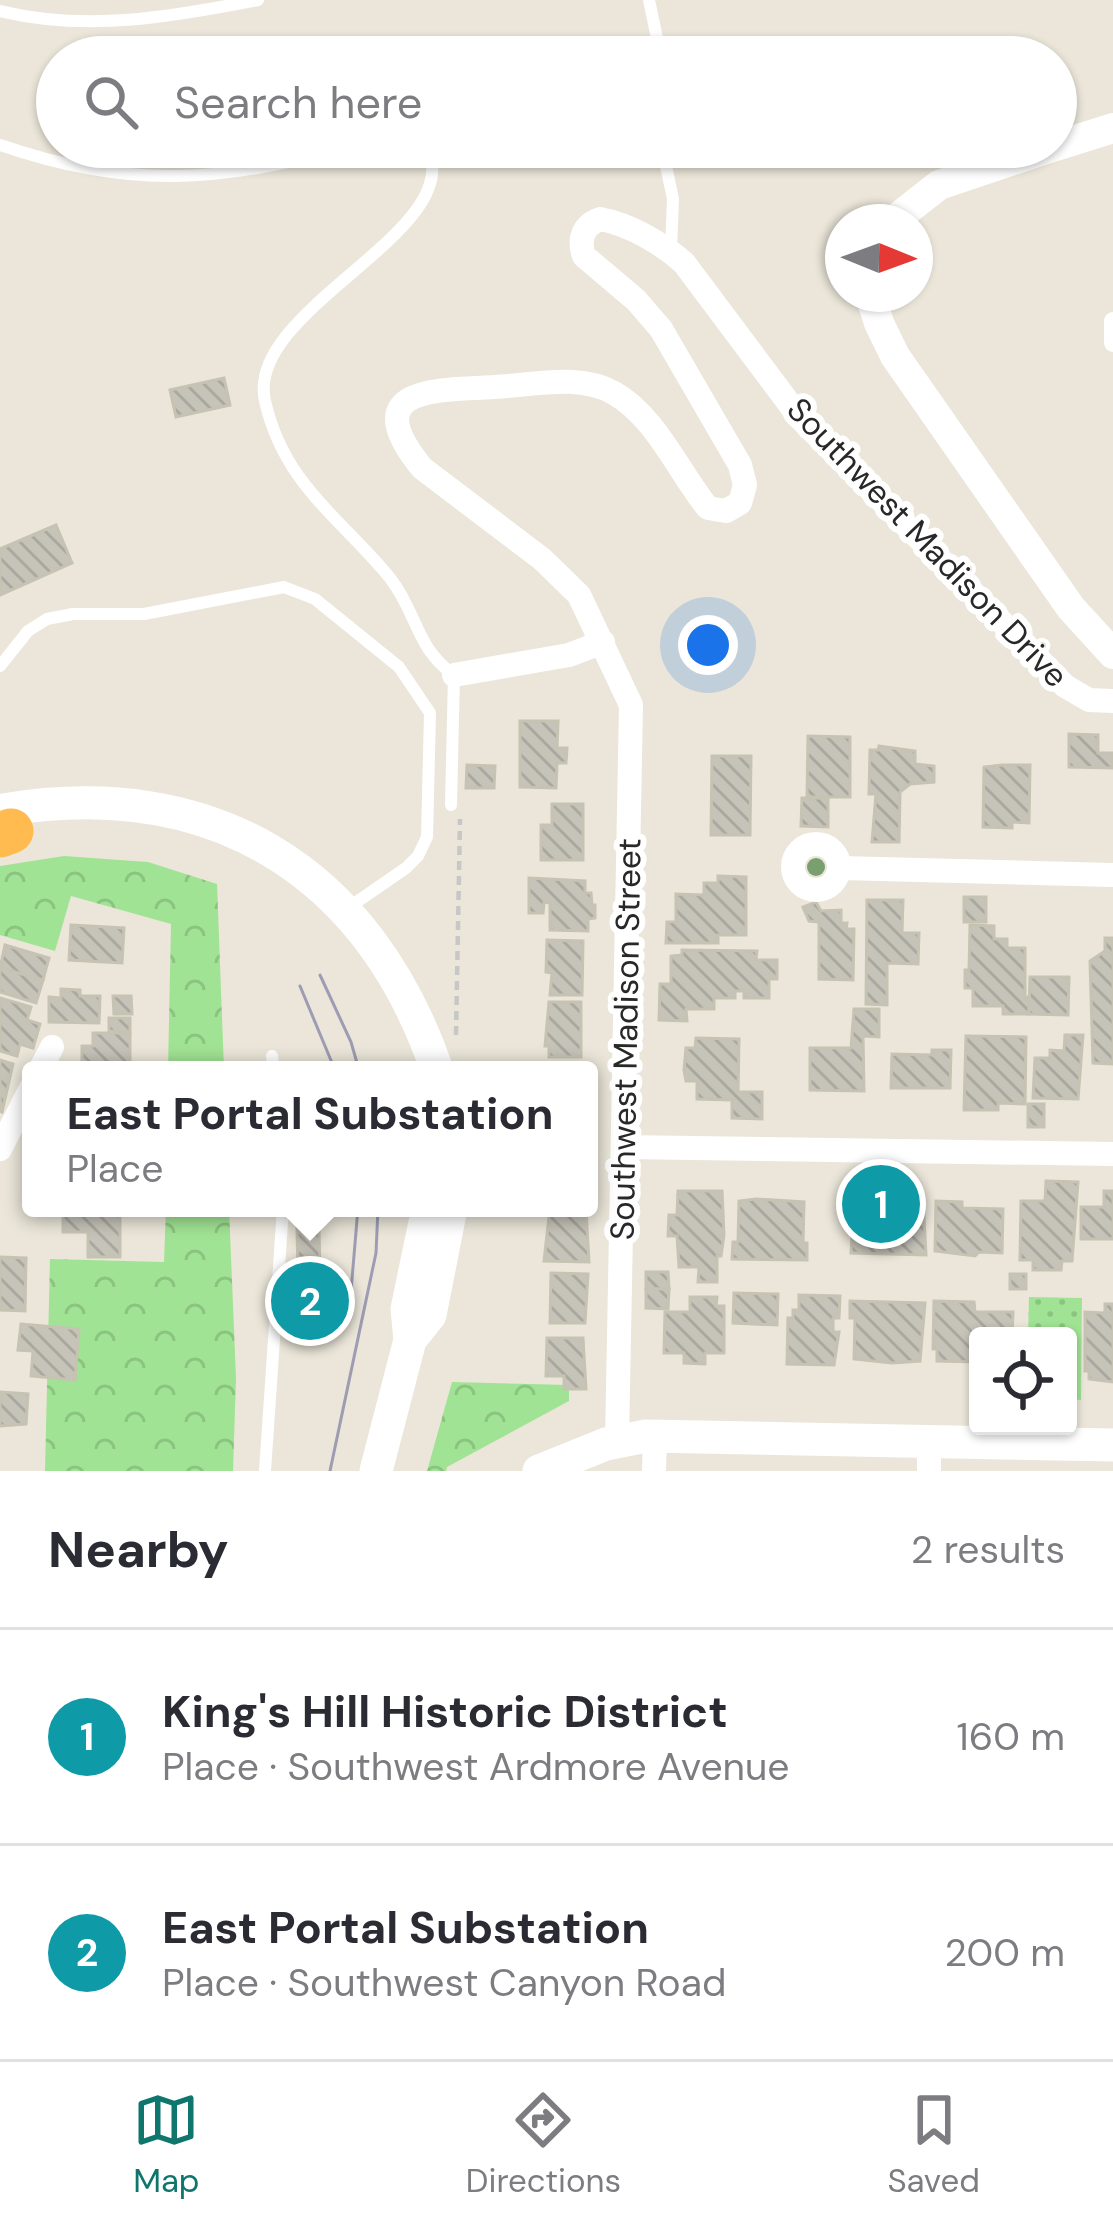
<!DOCTYPE html>
<meta charset="utf-8">
<style>
body{margin:0;font-family:"DM Sans",sans-serif;background:#f7f7f7;color:#2b2b33}
.controls{position:absolute;right:36px;bottom:36px;display:grid;overflow:hidden;border-radius:12px;box-shadow:0 3px 9px #0004}
.controls button{width:108px;height:108px;display:grid;place-items:center;padding:0;border:0;border-bottom:3px solid #e1e1e2;background:#fff;color:#2b2b33;font:60px sans-serif}
.compass{position:absolute;left:825px;top:204px;width:108px;height:108px;border-radius:50%;background:#fff;box-shadow:0 3px 9px #0004;rotate:91deg}
.you{position:absolute;left:708px;top:645px;width:42px;height:42px;margin:-30px;border:9px solid #fff;border-radius:50%;background:#1a73e8;box-shadow:0 0 0 18px #1a73e833}
.badge{display:grid;place-items:center;width:78px;height:78px;border-radius:50%;background:#0f766e;color:#fff;font-size:39px;font-weight:700}
.pin{position:absolute;translate:-50% -50%;border:6px solid #fff;box-shadow:0 3px 12px #0006}
.popup{position:absolute;left:22px;top:1061px;width:576px;height:156px;box-sizing:border-box;display:grid;place-content:center;border-radius:12px;background:#fff;filter:drop-shadow(0 3px 9px #0005);font-size:39px;white-space:nowrap;color:#7c7c81}
.popup b{font-size:45px;color:#2b2b33}
.popup::after{content:'';position:absolute;left:50%;top:100%;margin-left:-24px;border:24px solid transparent;border-top-color:#fff}
.list{margin:0;padding:0;list-style:none}
h2{display:flex;justify-content:space-between;align-items:center;height:156px;margin:0;padding:0 48px;font-size:51px}
h2 small{font-size:39px;font-weight:400;color:#7c7c81}
.list li{display:grid;grid-template-columns:78px 1fr auto;gap:36px;align-items:center;box-sizing:border-box;height:216px;padding:0 48px;border-top:3px solid #e1e1e2}
.list b{display:block;font-size:45px;white-space:nowrap}
.list p{margin:0;font-size:39px;white-space:nowrap;color:#7c7c81}
.list em{font-size:39px;font-style:normal;color:#7c7c81}
.icon{flex:none;width:66px;height:66px;fill:none;stroke:currentColor;stroke-width:2;stroke-linecap:round;stroke-linejoin:round}
.map{position:relative;flex:none;width:1113px;height:1471px;overflow:hidden}
.search{position:absolute;background:#fff;box-shadow:0 3px 9px #0004;left:36px;right:36px;top:36px;height:132px;display:flex;align-items:center;gap:30px;box-sizing:border-box;padding:0 42px;border-radius:66px;color:#7c7c81;font-size:45px}
.sheet{height:588px;background:#fff}
nav{display:flex;justify-content:space-around;align-items:center;box-sizing:border-box;height:168px;border-top:3px solid #e1e1e2;background:#fff;font-size:33px;color:#7c7c81}
nav a{display:grid;justify-items:center;gap:6px}
nav .on{color:#0f766e}
.map>svg:first-child{display:block}
.grass{fill:url(#grass-dots)}
.forest{fill:url(#forest-crowns)}
.building{fill:url(#building-back-hatch);stroke:#c6c3b3;stroke-width:3}
.lines{fill:none;stroke-linecap:round;stroke-linejoin:round}
.path{stroke:#c7c7c7;stroke-width:4.5;stroke-dasharray:9 6;stroke-linecap:butt}
.service{stroke:#fff;stroke-width:12}
.pedestrian{stroke:#fff;stroke-width:18}
.minor{stroke:#fff;stroke-width:24}
.tertiary{stroke:#fff;stroke-width:30}
.secondary{stroke:#fff;stroke-width:33}
.motorway{stroke:#ffba50;stroke-width:45}
.tram{stroke:#9d9cb3;stroke-width:3}
.tree{fill:#799f6f}
.labels{text-anchor:middle;stroke-width:12;stroke-linejoin:round;paint-order:stroke}
.street-label{font-size:33px;fill:#282828;stroke:#fff}
</style>
<div class="map">
<svg width="1113" height="1471" viewBox="0 0 1113 1471">
<defs>
<pattern id="grass-dots" width="8" height="8" patternUnits="userSpaceOnUse" patternTransform="scale(3)"><rect width="8" height="8" fill="#a1e394"/><path d="M2 2h.1M6 6h.1" fill="none" stroke="#8bc380" stroke-width="1.8" stroke-linecap="round"/></pattern>
<pattern id="forest-crowns" width="20" height="18" patternUnits="userSpaceOnUse" patternTransform="scale(3)"><rect width="20" height="18" fill="#a1e394"/><path d="M2 6a3 3 0 1 1 6 0M12 15a3 3 0 1 1 6 0" fill="none" stroke="#8bc380"/></pattern>
<pattern id="building-back-hatch" width="6" height="6" patternUnits="userSpaceOnUse" patternTransform="scale(3)"><rect width="6" height="6" fill="#c6c3b9"/><path d="M-1 5l2 2M0 0l6 6M5-1l2 2" fill="none" stroke="#aaa89f"/></pattern>
</defs>
<rect width="100%" height="100%" fill="#ebe6d9"/>
<path class="grass" d="M1029 1297 1082 1298 1081 1400 1068 1399V1336H1028Z"/>
<g class="forest">
<path d="M64 856 148 862 217 884 224 1070H168L171 924 71 896 55 951 0 935V866Z"/>
<path d="M166 1208H229L236 1378 233 1471H45L50 1259 164 1262Z"/>
<path d="M452 1382 569 1385V1401L447 1467 446 1471H427Z"/>
</g>
<g class="building">
<path d="M224 378 230 405 176 417 170 390Z"/>
<path d="M56 525 72 563 0 595V549Z"/>
<path d="M520 721H558L557 748H567L566 763H557L556 788 520 787Z"/>
<path d="M1069 734 1098 735V753H1113V768L1069 767Z"/>
<path d="M808 736 850 737V797H807Z"/>
<path d="M879 746 915 751V764L934 766V782L910 784 900 792 899 842H872L876 794H869L870 750H878Z"/>
<path d="M712 756H751L750 835H711Z"/>
<path d="M467 765 495 766 494 788H466Z"/>
<path d="M1002 765H1030L1029 823 1012 822V828L983 827 984 767Z"/>
<path d="M802 798H828V827L801 826Z"/>
<path d="M552 804H583V860H541V825H552Z"/>
<path d="M718 876 746 877V935H718V943H666L667 922H676V894L704 895V883H718Z"/>
<path d="M529 878 585 881V893H591L592 905H595V918L588 919V931L550 930V903L544 902 543 913H529Z"/>
<rect x="964" y="897" width="22" height="25"/>
<path d="M867 900H903L902 933H919L918 964 887 963V1005L866 1004Z"/>
<path d="M816 902 821 911 841 910V923H847L846 929H854L853 980 819 979V922L809 921 803 907Z"/>
<path d="M71 925 124 928 122 963 69 960Z"/>
<path d="M970 925 994 926V939H1007V948H1025V997H1029V1014H1003V1006H973V988H965V970H969Z"/>
<path d="M1105 938H1113V1064L1093 1063 1090 961 1105 951Z"/>
<path d="M547 940 583 941 582 995H550L552 973 546 972Z"/>
<path d="M5 945 49 958 43 980 0 968Z"/>
<path d="M682 950 757 951 756 960H777V979H769V998H744V991H735V998H714V1009H686L687 1021 659 1020 660 984H671V956L682 955Z"/>
<path d="M0 968 43 980 36 1003 0 992Z"/>
<path d="M1030 977H1069L1068 1015 1029 1014Z"/>
<path d="M61 989 80 990V996H100L99 1023 49 1022V997L61 998Z"/>
<path d="M113 996H131L132 1014H114Z"/>
<path d="M0 998 31 1007 27 1020 40 1024 33 1048 20 1044 17 1056 0 1051Z"/>
<path d="M549 1002H581V1057H549V1046H545Z"/>
<path d="M854 1009H879V1037L863 1036 864 1091 810 1090V1048H851Z"/>
<path d="M109 1018H130V1032L109 1031Z"/>
<path d="M93 1033H130V1070H82V1046H93Z"/>
<path d="M1065 1035H1083L1078 1099 1033 1098 1035 1058H1050V1050L1064 1051Z"/>
<path d="M966 1036 1026 1037 1025 1104 998 1103V1110H964Z"/>
<path d="M696 1038 739 1039 738 1092H762V1119L732 1118V1100L697 1099V1081H686L684 1070 686 1048H695Z"/>
<path d="M932 1050H951L950 1088H891L892 1054 932 1055Z"/>
<path d="M0 1060 13 1064 2 1112 0 1111Z"/>
<path d="M589 1080 594 1083 590 1142H589Z"/>
<rect x="1028" y="1104" width="16" height="23"/>
<path d="M1046 1181 1078 1182 1072 1261H1062L1061 1270H1033V1260H1020L1021 1201H1045Z"/>
<path d="M678 1191H722L724 1235 721 1256H717V1282H698L699 1267H679L677 1236H668L669 1215H677Z"/>
<path d="M1104 1191H1113V1239H1081V1207H1104Z"/>
<path d="M875 1194 923 1197 926 1255 851 1253 852 1237H857L858 1196Z"/>
<path d="M756 1199 804 1202 803 1243H807V1260L732 1259 733 1242H738L739 1201Z"/>
<path d="M936 1201 962 1202V1208L1003 1209 1002 1253 979 1252 975 1256 935 1251Z"/>
<path d="M63 1208H120V1257H88V1232H63Z"/>
<path d="M550 1208 586 1209 589 1262 544 1261Z"/>
<path d="M319 1227 320 1272H327L329 1328 292 1329 290 1274H298L297 1228Z"/>
<path d="M0 1257 26 1258 25 1311 0 1310Z"/>
<path d="M646 1272H668L669 1289H646Z"/>
<path d="M551 1273 588 1274 585 1323H550Z"/>
<rect x="1010" y="1274" width="16" height="15"/>
<path d="M646 1289H669L668 1309 646 1308Z"/>
<path d="M734 1293 778 1294 777 1325 733 1323Z"/>
<path d="M799 1295 840 1296 839 1318H833V1332H839L834 1365 787 1364 788 1318H793V1310H799Z"/>
<path d="M690 1297H717L716 1306H724V1353H705V1364L684 1363V1353H664L665 1312H690Z"/>
<path d="M850 1301 925 1303 920 1361 892 1363 854 1359 855 1318H850Z"/>
<path d="M934 1301 974 1302 975 1312H1013L1012 1336H978V1362L937 1361V1349H933Z"/>
<path d="M1105 1304H1113V1382L1089 1379V1371H1085V1312L1105 1313Z"/>
<path d="M21 1324 79 1329 75 1380 31 1376 33 1351 18 1350Z"/>
<path d="M547 1338H583L586 1389H564V1376H546Z"/>
<path d="M0 1392 28 1394 26 1424 0 1426Z"/>
</g>
<g class="lines">
<path class="path" d="M456 1035 460 819"/>
<g class="service">
<path d="M649 0 661 57"/>
<path d="M0 11C87 32 171 17 258 0"/>
<path d="M0 145C130 190 220 182 350 147"/>
<path d="M427 147C470 231 244 309 265 401 284 485 341 518 390 578 418 614 415 647 454 675L451 805"/>
<path d="M662 147 673 199 671 250"/>
<path d="M0 666 28 631 47 619 73 614H144L284 587 315 599 399 667 430 713 427 837 418 856 406 868 345 910"/>
<path d="M272 1056 274 1070"/>
<path d="M265 1471 283 1208"/>
</g>
<path class="pedestrian" d="M1113 321V343"/>
<g class="minor">
<path d="M454 675 569 655 603 642"/>
<circle cx="816" cy="867" r="23"/>
<path d="M840 868 1113 875"/>
<path d="M40 1070 52 1047"/>
<path d="M623 1147 1113 1154"/>
<path d="M0 1149 31 1088"/>
<path d="M617 1441 631 705 579 595 542 559 422 468C355 386 438 390 495 387 533 385 579 373 614 393 656 417 678 471 708 508L726 511 740 503 745 485 740 465 661 329 636 300 584 256C578 239 583 225 600 219 629 224 663 244 684 263L800 418 1065 686 1089 700 1113 701"/>
<path d="M654 1471 655 1436"/>
<path d="M929 1471V1442"/>
</g>
<g class="tertiary">
<path d="M1056 146 1113 128"/>
<path d="M892 222 939 185 1052 147"/>
<path d="M870 294 879 323 895 356 1071 608 1113 654"/>
</g>
<g class="secondary">
<path d="M3 810C212 775 368 870 437 1070"/>
<path d="M410 1340 430 1315 451 1208"/>
<path d="M376 1471 410 1340 407 1309 428 1208"/>
<path d="M539 1471 606 1444 646 1436 1113 1445"/>
</g>
<path class="motorway" d="M0 835 11 831"/>
<g class="tram">
<path d="M320 975 351 1042 359 1070"/>
<path d="M300 986 335 1070"/>
<path d="M350 1303 358 1208"/>
<path d="M330 1471 376 1253 378 1208"/>
</g>
</g>
<circle class="tree" cx="816" cy="867" r="9"/>
<g class="labels">
<g class="street-label">
<text transform="translate(928 542) rotate(46)" y="12">Southwest Madison Drive</text>
<text transform="translate(625 1039) rotate(-89)" y="12">Southwest Madison Street</text>
</g>
</g>
</svg>
<div class="controls">
<button><svg class="icon" aria-label="locate" viewBox="0 0 24 24"><circle cx="12" cy="12" r="6"/><path d="M12 2v4M12 18v4M2 12h4M18 12h4"/></svg></button>
</div>
<svg class="compass" viewBox="-18 -18 36 36"><path d="M0-13l5 13h-10z" fill="#e53935"/><path d="M0 13l5-13h-10z" fill="#7c7c81"/></svg>
<div class="you"></div>
<div class="pin badge" style="left:881px;top:1204px;background:#0f9aa8">1</div>
<div class="pin badge" style="left:310px;top:1301px;background:#0f9aa8">2</div>
<div class="popup"><b>East Portal Substation</b>Place</div>
<div class="search"><svg class="icon" aria-label="search" viewBox="0 0 24 24"><circle cx="10" cy="10" r="6"/><path d="M15 15l6 6"/></svg>Search here</div>
</div>
<section class="sheet">
<h2>Nearby<small>2 results</small></h2>
<ul class="list">
<li><span class="badge" style="background:#0f9aa8">1</span><div><b>King's Hill Historic District</b><p>Place · Southwest Ardmore Avenue</p></div><em>160 m</em></li>
<li><span class="badge" style="background:#0f9aa8">2</span><div><b>East Portal Substation</b><p>Place · Southwest Canyon Road</p></div><em>200 m</em></li>
</ul>
</section>
<nav>
<a class="on"><svg class="icon" aria-label="map" viewBox="0 0 24 24"><path d="M3 6l6-2 6 2 6-2v14l-6 2-6-2-6 2zM9 4v14M15 6v14"/></svg>Map</a>
<a><svg class="icon" aria-label="directions" viewBox="0 0 24 24"><path d="M12 3l9 9-9 9-9-9zM9 14v-3h6M13 9l2 2-2 2"/></svg>Directions</a>
<a><svg class="icon" aria-label="saved" viewBox="0 0 24 24"><path d="M7 4h10v16l-5-4-5 4z"/></svg>Saved</a>
</nav>
